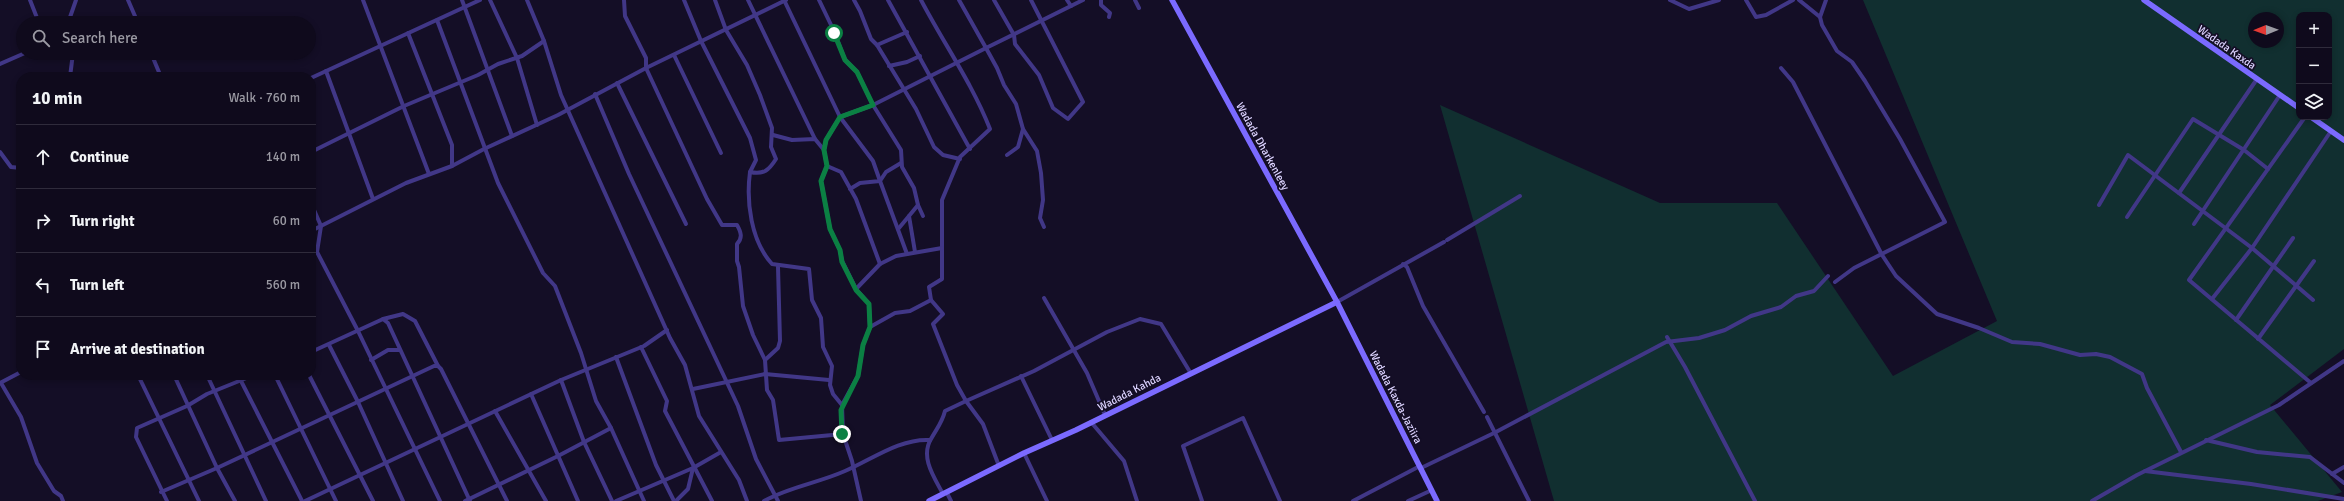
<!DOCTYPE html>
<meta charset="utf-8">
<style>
body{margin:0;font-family:Signika,sans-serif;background:#181325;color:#f1f3f6}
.controls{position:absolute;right:12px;top:12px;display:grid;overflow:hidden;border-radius:8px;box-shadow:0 2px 6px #0003}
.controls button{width:36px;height:36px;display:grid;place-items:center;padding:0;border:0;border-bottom:1px solid #2f2b3b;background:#0f0a1c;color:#f1f3f6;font:20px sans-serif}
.compass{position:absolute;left:2248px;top:12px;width:36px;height:36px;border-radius:50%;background:#0f0a1c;box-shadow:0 2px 6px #0003;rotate:269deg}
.stop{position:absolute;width:12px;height:12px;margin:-9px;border:3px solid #0b8043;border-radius:50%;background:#fff}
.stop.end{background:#0b8043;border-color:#fff;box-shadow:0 1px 4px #0008}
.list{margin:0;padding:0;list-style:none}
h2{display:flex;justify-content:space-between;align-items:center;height:52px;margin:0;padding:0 16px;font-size:17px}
h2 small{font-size:13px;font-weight:400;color:#9b9aa3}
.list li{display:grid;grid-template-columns:26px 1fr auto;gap:12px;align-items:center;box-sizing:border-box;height:64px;padding:0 16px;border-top:1px solid #2f2b3b}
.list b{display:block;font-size:15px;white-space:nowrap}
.list em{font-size:13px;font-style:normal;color:#9b9aa3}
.icon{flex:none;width:22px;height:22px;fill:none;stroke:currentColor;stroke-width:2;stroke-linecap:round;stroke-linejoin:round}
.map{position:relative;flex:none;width:2344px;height:501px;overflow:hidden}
.search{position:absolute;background:#0f0a1c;box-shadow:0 2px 6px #0003;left:16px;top:16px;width:300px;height:44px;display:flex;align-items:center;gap:10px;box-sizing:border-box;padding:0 14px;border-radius:22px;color:#9b9aa3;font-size:15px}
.panel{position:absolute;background:#0f0a1c;box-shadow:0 2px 6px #0003;left:16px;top:72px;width:300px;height:308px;border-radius:16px}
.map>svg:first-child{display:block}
.green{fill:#112f30;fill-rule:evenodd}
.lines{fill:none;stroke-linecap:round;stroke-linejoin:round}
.street{stroke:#413787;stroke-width:4}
.secondary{stroke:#7b6aff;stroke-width:5.5}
.route{stroke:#0b8043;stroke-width:5}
.labels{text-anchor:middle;stroke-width:3.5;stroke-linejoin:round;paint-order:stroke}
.street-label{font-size:11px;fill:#dcd3ff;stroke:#140e26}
</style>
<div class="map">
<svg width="2344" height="501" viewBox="0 0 2344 501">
<rect width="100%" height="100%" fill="#140e26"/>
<path class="green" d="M1863 0H2344V349L2270 405 2342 492 2318 501H1554L1440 105 1660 203H1777L1893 376 1997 321ZM2299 15H2329V117H2299ZM2254 18H2278V42H2254Z"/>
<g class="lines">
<g class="street">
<path d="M30 0 39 23"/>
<path d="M128 0 138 23"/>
<path d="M363 0 429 174"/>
<path d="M462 0 512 136"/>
<path d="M490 0 517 58 537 125"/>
<path d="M527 0 544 41 561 95 670 338 685 365 699 416 739 480 747 501"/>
<path d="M624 0 625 16 646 58V68L707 199 722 225H737C741 232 743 238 737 244V261L739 267 743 306 753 335 765 360 767 390 773 400 779 440 843 434"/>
<path d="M684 0 701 41 750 138 756 160 750 172"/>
<path d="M715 0 726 30 747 65 760 95 772 128 771 147 776 159C769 170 764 175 750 172 746 202 751 241 772 264L809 269 812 300 821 318 823 347 832 366 830 385 833 394 842 405 843 434 852 461 861 501"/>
<path d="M748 0 815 139"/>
<path d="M784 0 840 117 873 161 880 181 860 183 850 189"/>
<path d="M819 0 833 29 845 60 857 72 873 105 901 150 902 167 914 188 918 205"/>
<path d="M854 0 860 11 871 39 877 45 907 32"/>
<path d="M888 0 970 149"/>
<path d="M921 0C944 44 972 83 990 129L960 157 942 200V279L929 287 931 300 943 314 933 324 957 385 966 401 945 411C942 423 937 428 931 439 920 457 934 477 943 494"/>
<path d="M994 0 1014 35 1015 44 1039 75 1053 108 1068 119 1083 102 1031 0"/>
<path d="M1067 0 1071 6"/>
<path d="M1101 0V5L1110 13 1109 17"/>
<path d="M1135 0 1139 8"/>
<path d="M1670 0 1689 9 1719 0"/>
<path d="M1746 0 1756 17 1766 15 1793 0"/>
<path d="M1799 0 1820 17"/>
<path d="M1826 0 1820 17 1822 25 1837 51 1852 62 1865 81 1900 139 1945 222 1854 268 1835 282"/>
<path d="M437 20 498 183 543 273 555 286 581 353 596 401 611 428 644 501"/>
<path d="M68 23 76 0"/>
<path d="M408 33 452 145V166"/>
<path d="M877 45 916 109 934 147 943 155 960 159"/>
<path d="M151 53 161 77"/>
<path d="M674 55 721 153"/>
<path d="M0 64 25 53"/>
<path d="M889 66 907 62 920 56"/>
<path d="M1781 68 1793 82 1882 255 1896 276 1937 314 1979 328 2012 342 2040 344 2080 355 2096 354 2110 357 2142 374 2147 388 2181 452"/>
<path d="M326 71 373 199"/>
<path d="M70 77 73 53"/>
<path d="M311 78 480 0"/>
<path d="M617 83 686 224"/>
<path d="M595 94 629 174 738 406 756 459 778 501"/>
<path d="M2305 117 2189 280 2311 383"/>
<path d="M1023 129 1037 151 1041 173 1043 200 1040 218 1044 227"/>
<path d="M773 135 792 140 815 139 824 150"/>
<path d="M0 152 11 167 21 168"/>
<path d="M311 152 404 106 478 75 498 64 522 56 544 41"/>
<path d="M1007 155 1018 147 1023 129 1016 104 1004 85 997 68 986 48 1083 0"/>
<path d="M901 163 886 172 880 181 907 254"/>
<path d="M827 166 841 172 856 199 880 264"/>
<path d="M2179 193 2257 79"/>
<path d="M311 203 321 226 317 252 358 331 440 501"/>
<path d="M2099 205 2128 155 2252 248 2331 131"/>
<path d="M2127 217 2193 119 2244 150 2268 169"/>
<path d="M2194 224 2280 95"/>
<path d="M899 228 909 216"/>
<path d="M311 231 406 183 452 166 484 149 558 115 646 68 786 0"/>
<path d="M1447 240 1520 196"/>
<path d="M915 252 909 216 918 205 923 216"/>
<path d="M1403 264 1407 267 1423 306 1484 412"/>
<path d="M856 289 880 264 896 256 942 248"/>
<path d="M1044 298 1087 373 1105 415"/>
<path d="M2212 299 2252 248 2313 300"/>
<path d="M1337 302 1444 242"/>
<path d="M383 319 388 323 470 501"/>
<path d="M2236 320 2293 238"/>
<path d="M870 327 895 313 910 311 931 300"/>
<path d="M1667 337 1685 367 1755 501"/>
<path d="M2258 339 2314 261"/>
<path d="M329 345 358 402 403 501"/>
<path d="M641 347 667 401 665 411 712 501"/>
<path d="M311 352 383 319 403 314 415 321 438 366"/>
<path d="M616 357 656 465 674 501"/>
<path d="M371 360 388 350H399"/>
<path d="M765 360 778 348 780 341 778 267"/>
<path d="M138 375 199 501"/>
<path d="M174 375 217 468 235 501"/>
<path d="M207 375 266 501"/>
<path d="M238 375 302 501"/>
<path d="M275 375 336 501"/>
<path d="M309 375 373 501"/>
<path d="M1021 376 1052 440"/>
<path d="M561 380 584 442 612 501"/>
<path d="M0 383 21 372"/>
<path d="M1 383 21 417 37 463 54 491 61 496 63 501"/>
<path d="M693 389 765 374 829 380"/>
<path d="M531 394 578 501"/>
<path d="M842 405 858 376 863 345 870 327 869 304 856 289 842 261 840 250 830 229 821 181 827 166 824 150 826 140 840 117 873 105 986 48 959 0"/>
<path d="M495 411 546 501"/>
<path d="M1487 417 1529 501"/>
<path d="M1091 422 1124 461 1137 501"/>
<path d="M2206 440 2257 452 2310 457 2344 483"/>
<path d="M1024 453 1047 501"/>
<path d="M999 466 983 424 966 401 1034 371 1107 332 1140 319 1161 324 1190 372"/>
<path d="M1421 468 1494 433 1666 342 1699 338 1725 330 1751 316 1781 307 1796 296 1814 291 1828 276"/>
<path d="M2145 471 2251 484 2344 499"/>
<path d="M2332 474 2344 467"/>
<path d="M161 492 217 468 434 366H438L441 369 507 501"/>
<path d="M947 493 951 501"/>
<path d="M167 501 136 437 137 428 187 406 207 394 254 375"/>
<path d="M305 501 561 380 644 346 667 330"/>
<path d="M465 501 558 456 611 428"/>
<path d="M616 501 693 468"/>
<path d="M676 501 688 489 693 468 721 452"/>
<path d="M764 501C789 487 818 483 845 471 871 460 900 438 930 440"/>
<path d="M1202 501 1183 446 1243 418 1280 501"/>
<path d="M1353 501 1420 466"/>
<path d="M1408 501 1432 490"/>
<path d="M2092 501 2137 475 2279 405 2344 361"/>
</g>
<g class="secondary">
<path d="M1172 0 1337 302 1437 501"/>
<path d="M2144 0 2299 108"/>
<path d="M2311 117 2344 140"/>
<path d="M929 501 1024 453 1076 430 1337 302"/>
</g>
</g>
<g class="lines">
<path class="route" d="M834 33 845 60 857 72 873 105 840 117 826 140 824 150 827 166 821 181 830 229 840 250 842 262 856 290 869 304 870 327 863 345 858 376 841 410 842 434"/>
</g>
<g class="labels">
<g class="street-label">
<text transform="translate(2227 47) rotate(35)" y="4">Wadada Kaxda</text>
<text transform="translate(1263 146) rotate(61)" y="4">Wadada Dharkenleey</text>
<text transform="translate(1129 392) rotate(-27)" y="4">Wadada Kahda</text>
<text transform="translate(1396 397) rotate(63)" y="4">Wadada Kaxda-Jaziira</text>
</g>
</g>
</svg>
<div class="controls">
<button>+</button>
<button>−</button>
<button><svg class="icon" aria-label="layers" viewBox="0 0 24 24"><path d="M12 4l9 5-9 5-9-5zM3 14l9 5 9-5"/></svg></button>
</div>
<svg class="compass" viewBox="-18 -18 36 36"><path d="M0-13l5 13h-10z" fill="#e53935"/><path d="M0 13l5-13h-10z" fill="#9b9aa3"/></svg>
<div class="stop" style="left:834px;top:33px"></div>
<div class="stop end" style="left:842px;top:434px"></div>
<div class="search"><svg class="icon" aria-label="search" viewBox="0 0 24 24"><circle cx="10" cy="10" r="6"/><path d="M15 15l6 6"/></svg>Search here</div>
<section class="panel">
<h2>10 min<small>Walk · 760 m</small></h2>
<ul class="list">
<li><svg class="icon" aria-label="ahead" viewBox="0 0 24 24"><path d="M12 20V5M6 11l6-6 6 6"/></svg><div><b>Continue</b></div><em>140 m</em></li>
<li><svg class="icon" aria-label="right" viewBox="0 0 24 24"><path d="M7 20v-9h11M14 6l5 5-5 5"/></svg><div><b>Turn right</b></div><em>60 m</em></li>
<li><svg class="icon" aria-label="left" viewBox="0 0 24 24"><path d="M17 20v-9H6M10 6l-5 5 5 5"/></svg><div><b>Turn left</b></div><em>560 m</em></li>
<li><svg class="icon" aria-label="arrive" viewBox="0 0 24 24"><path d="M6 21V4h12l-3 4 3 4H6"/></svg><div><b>Arrive at destination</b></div></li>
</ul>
</section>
</div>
